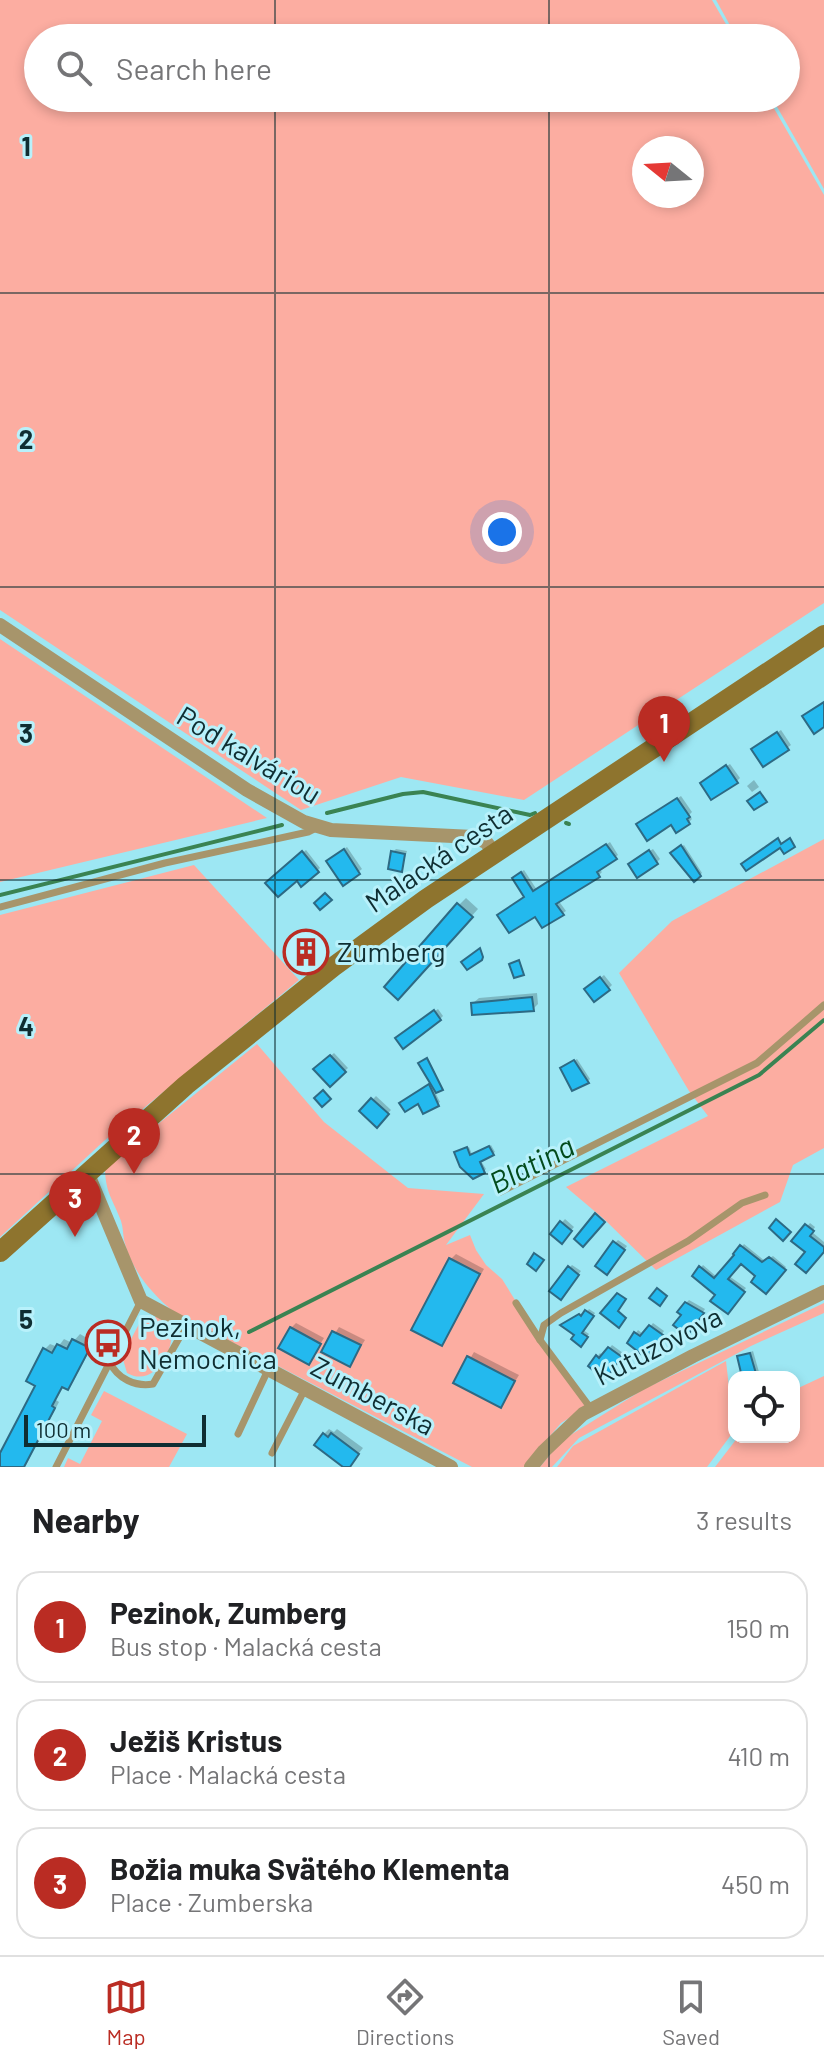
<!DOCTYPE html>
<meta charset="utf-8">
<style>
body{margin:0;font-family:Barlow,sans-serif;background:#f2f2f2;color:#202124}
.controls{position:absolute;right:24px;bottom:24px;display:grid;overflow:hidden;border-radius:16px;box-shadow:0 4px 12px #0003}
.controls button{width:72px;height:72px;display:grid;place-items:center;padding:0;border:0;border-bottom:2px solid #e0e0e0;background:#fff;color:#202124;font:40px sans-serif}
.compass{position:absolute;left:632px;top:136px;width:72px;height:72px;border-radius:50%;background:#fff;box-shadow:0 4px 12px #0003;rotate:288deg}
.scale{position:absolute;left:24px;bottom:20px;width:182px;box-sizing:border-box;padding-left:8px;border:4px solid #0f2e32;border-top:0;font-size:22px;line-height:28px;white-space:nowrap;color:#0f2e32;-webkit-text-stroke:6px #b8f1fb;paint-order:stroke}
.you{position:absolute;left:502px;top:532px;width:28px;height:28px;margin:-20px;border:6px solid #fff;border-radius:50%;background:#1a73e8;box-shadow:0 0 0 12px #1a73e833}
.badge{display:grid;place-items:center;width:52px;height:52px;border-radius:50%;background:#ba2c23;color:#fff;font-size:26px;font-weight:700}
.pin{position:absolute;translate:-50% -66px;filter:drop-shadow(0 2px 4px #0008)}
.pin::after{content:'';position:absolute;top:42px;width:28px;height:24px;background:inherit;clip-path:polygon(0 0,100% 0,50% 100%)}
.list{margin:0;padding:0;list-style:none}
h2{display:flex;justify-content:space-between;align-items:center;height:104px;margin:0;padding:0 32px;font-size:34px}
h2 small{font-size:26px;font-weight:400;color:#757577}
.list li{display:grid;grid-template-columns:52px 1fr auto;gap:24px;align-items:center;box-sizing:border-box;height:112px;margin:0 16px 16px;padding:0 16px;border:2px solid #e0e0e0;border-radius:24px}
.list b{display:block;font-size:30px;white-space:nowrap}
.list p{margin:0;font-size:26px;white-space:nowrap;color:#757577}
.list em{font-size:26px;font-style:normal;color:#757577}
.icon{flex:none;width:44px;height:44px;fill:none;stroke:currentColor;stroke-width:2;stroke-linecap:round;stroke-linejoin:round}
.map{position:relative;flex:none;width:824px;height:1467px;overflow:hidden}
.search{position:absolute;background:#fff;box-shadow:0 4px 12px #0003;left:24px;right:24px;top:24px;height:88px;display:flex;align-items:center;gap:20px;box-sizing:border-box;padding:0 28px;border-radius:44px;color:#757577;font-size:30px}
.sheet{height:488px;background:#fff}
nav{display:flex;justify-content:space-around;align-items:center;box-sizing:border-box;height:112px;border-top:2px solid #e0e0e0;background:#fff;font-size:22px;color:#757577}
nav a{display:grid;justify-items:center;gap:4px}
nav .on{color:#ba2c23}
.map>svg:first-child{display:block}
.green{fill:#fcada1;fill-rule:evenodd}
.shadow{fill:#0003}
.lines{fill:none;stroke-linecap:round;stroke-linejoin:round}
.stream{stroke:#3a8352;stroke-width:4}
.building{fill:#23b9ee;stroke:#2d6a84;stroke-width:2}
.lane{stroke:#a7956b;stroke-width:7}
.street{stroke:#a7956b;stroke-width:14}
.secondary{stroke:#8e742e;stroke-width:20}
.grid{fill:none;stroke:#0f2e32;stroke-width:2;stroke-opacity:0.55}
.labels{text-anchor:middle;stroke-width:6;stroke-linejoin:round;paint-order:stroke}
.street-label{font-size:28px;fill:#0f2e32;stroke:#b8f1fb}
.poi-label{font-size:28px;fill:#0f2e32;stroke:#b8f1fb;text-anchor:start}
.water-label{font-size:30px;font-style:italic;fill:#034b1c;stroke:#b8f1fb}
.grid-label{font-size:26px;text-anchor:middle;font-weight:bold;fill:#0f2e32;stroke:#b8f1fb;stroke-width:6;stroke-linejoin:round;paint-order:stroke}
</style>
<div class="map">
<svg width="824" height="1467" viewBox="0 0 824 1467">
<rect width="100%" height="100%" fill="#9de7f3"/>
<g class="green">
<path d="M0 0H712L734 38H38V98H768L824 195V603L524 800 401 777 301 810 0 610ZM644 148H692V196H644Z"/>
<path d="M716 0H824V189L772 98H786V38H737Z"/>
<path d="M0 639 267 818 0 882Z"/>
<path d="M824 839V1148L793 1165 780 1202 656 1270 605 1220 566 1187 708 1116 689 1091 619 973 672 921Z"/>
<path d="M194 865 299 980 104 1141 0 1237V915Z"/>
<path d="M257 1044 324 1122 408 1188 484 1194 446 1245 470 1235 476 1250 486 1265 502 1279 540 1340 589 1406 561 1423 524 1467H472L174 1312C152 1294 131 1270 124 1240 123 1234 123 1227 121 1221 113 1199 105 1193 105 1167Z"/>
<path d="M824 1303V1313L751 1346 579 1438 552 1467H540L561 1441 644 1389Z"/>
<path d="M151 1317H159L170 1324C178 1348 154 1389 127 1373L122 1356 139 1324Z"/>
<path d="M726 1361 734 1431 707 1467H557L573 1446Z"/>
<path d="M824 1376V1467H715L738 1437H794V1390Z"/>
<path d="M104 1391 187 1434 169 1467H64L68 1458 80 1464 102 1421 91 1415Z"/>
</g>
<g class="shadow">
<path d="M781 730 791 745 787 748 757 746Z"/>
<path d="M730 764 740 778 737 781 706 780Z"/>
<path d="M754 780 759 787 752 792 747 786Z"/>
<path d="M681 796 692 812 689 815 692 819 689 822H642Z"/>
<path d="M610 842 618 855 599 869 602 872 599 875 558 900 566 911 543 926 517 875 524 870 537 890Z"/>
<path d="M684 845 702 873 694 879 675 851Z"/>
<path d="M347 847 362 869 344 883 332 858Z"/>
<path d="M396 849 407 851 401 870 393 852Z"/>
<path d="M653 849 660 859 657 862 634 861Z"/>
<path d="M306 850 320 868 302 884 297 878 268 883Z"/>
<path d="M466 898 478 909 405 990 459 905Z"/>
<path d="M310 934 320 945 302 962 292 950Z"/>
<path d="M604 975 612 985 609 988 590 986Z"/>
<path d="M537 993 538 1004 533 1009 473 1003 479 998Z"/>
<path d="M438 1009 443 1016 440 1019 400 1036Z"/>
<path d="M334 1053 348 1068 330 1084 316 1069Z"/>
<path d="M428 1059 442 1087 435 1092 440 1102 424 1111 419 1101H403L432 1083 421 1063Z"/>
<path d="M577 1059 590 1079 588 1081 565 1066Z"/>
<path d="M376 1096 391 1110 377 1125 362 1111Z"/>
<path d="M491 1145 495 1152 481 1161 486 1169 484 1171 459 1151 469 1147 472 1154Z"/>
<path d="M565 1219 574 1227 562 1241 552 1234Z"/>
<path d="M810 1223 815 1227 812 1232 824 1242V1250L808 1251 794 1241Z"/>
<path d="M618 1240 627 1246 610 1270 615 1243Z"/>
<path d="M744 1244 765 1261 773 1256 786 1267 766 1292 758 1276 741 1261 729 1276 746 1288 730 1309 718 1294 695 1275 703 1265 717 1277Z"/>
<path d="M456 1254 484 1269 442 1344 451 1259Z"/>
<path d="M572 1265 581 1271 564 1294 569 1268Z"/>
<path d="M689 1300 705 1309 690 1330 686 1303Z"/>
<path d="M589 1309 595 1313 583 1330 589 1334 581 1344 565 1323 582 1313 584 1315Z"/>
<path d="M296 1323 324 1338 309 1362 291 1328Z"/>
<path d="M653 1323 664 1331 649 1352 629 1343 638 1330 644 1335Z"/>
<path d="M339 1327 365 1340 350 1364 324 1351Z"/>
<path d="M80 1334 94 1342 73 1382 67 1388 64 1386 56 1400 59 1402 25 1467H0V1457L38 1385 45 1349 50 1344 58 1347 64 1339 72 1343Z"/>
<path d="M612 1345 623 1353 608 1374 590 1366 600 1353 603 1356Z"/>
<path d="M753 1351 759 1372 745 1377 739 1357Z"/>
<path d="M474 1352 519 1375 500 1406 456 1382Z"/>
<path d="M329 1429 334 1432 337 1429 363 1448 348 1467 324 1434Z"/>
</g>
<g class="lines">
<g class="stream">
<path d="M327 813 403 794 423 792 530 815 535 813"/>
<path d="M566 823 569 824"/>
<path d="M0 895 282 825"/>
<path d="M249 1332 759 1075 824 1020"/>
</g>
</g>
<g class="building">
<path d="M824 702V727L814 734 802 716Z"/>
<path d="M777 732 789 750 763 767 751 749Z"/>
<path d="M726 765 738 783 711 800 700 783Z"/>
<path d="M760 792 767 802 754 810 747 801Z"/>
<path d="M677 798 690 817 687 819 690 824 676 833 671 825 647 841 636 824Z"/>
<path d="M778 838 781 844 790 838 795 847 784 854 780 848 746 871 741 864Z"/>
<path d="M606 844 617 859 597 872 600 877 556 904 564 915 542 928 535 917 509 933 497 915 524 897 512 878 521 872 533 891Z"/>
<path d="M681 845 701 876 694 882 670 853Z"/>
<path d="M344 849 360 874 343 886 326 861Z"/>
<path d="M649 850 658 864 637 878 628 864Z"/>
<path d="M302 851 319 872 301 887 297 881 278 897 265 883Z"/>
<path d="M391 851 405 854 402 872 388 869Z"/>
<path d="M325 893 332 900 320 910 314 903Z"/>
<path d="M457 903 473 917 398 1000 384 987Z"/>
<path d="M306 936 318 950 301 964 289 950Z"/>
<path d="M480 948 483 957 482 960 467 970 461 962Z"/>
<path d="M519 960 524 975 514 978 509 964Z"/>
<path d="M600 977 610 990 594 1002 584 989Z"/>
<path d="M532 997 534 1011 472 1015 471 1003Z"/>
<path d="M434 1010 441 1020 403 1049 395 1038Z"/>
<path d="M330 1055 346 1072 330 1087 313 1069Z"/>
<path d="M427 1058 443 1090 436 1093 418 1063Z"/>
<path d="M574 1060 589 1083 572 1091 560 1068Z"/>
<path d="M429 1084 439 1106 423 1114 418 1104 405 1112 399 1103Z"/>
<path d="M323 1090 331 1099 322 1107 314 1098Z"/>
<path d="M371 1098 389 1114 377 1128 359 1111Z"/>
<path d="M489 1146 494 1155 480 1162 485 1173 473 1179 460 1167 454 1152 467 1147 470 1155Z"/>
<path d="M595 1213 605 1222 583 1247 574 1239Z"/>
<path d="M776 1219 791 1232 783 1241 769 1228Z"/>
<path d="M560 1221 572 1231 562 1244 550 1234Z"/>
<path d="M805 1224 814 1231 810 1236 824 1247V1252L806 1273 795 1264 805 1252 791 1241Z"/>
<path d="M613 1241 625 1250 607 1275 595 1266Z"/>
<path d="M740 1245 762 1262 769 1257 786 1270 766 1294 751 1282 755 1276 741 1264 728 1279 745 1292 728 1314 710 1301 715 1295 692 1276 699 1266 714 1278 734 1255 733 1254Z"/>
<path d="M534 1253 544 1260 536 1271 527 1264Z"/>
<path d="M449 1258 480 1274 442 1346 411 1330Z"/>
<path d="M568 1266 579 1275 561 1300 549 1291Z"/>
<path d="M657 1288 667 1296 660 1306 649 1298Z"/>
<path d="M617 1293 626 1299 618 1311 626 1318 619 1328 600 1313Z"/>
<path d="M685 1302 704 1313 687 1336 673 1325 681 1315 677 1312Z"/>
<path d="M585 1310 594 1316 582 1333 588 1337 581 1347 571 1339 574 1335 560 1325 579 1314 581 1316Z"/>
<path d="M649 1325 663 1335 646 1358 627 1343 634 1332 640 1336Z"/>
<path d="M290 1327 321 1344 309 1365 278 1348Z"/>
<path d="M332 1331 361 1345 350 1367 321 1352Z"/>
<path d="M72 1339 90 1348 68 1390 62 1387 52 1406 55 1408 24 1467H0V1453L35 1386 26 1381 43 1348 52 1353 57 1344 67 1349Z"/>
<path d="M608 1347 622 1357 605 1380 588 1366 596 1355 599 1358Z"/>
<path d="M750 1353 757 1377H742L737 1356Z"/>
<path d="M467 1356 515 1381 501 1408 453 1383Z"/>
<path d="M323 1433 328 1437 331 1433 359 1454 350 1467H343L314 1445Z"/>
</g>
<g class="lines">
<g class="lane">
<path d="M0 907 165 863 308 832 316 828"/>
<path d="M500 1192 757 1063 824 1005"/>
<path d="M516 1303 540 1340 592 1410"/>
<path d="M540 1340 544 1325 561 1313 688 1241 742 1203 765 1195"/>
<path d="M110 1362C117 1379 136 1387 153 1384L186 1326"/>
<path d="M238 1434 268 1370"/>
<path d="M272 1453 305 1389"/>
<path d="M56 1467 141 1301"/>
</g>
<g class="street">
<path d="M0 625 247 790 304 822 331 830 473 837 486 842 495 854"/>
<path d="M87 1172 141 1301 451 1467"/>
<path d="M531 1467 544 1451 583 1414 693 1356 824 1292"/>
</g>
<path class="secondary" d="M0 1252 186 1085 333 967 426 899 824 635"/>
</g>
<path class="grid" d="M275 0V38M549 0V38M275 98V1467M549 98V1467M0 293H824M0 587H824M0 880H824M0 1174H824"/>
<defs>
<g id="building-ring" transform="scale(2.3)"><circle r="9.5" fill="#b8f1fb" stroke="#ba2c23" stroke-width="1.5"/><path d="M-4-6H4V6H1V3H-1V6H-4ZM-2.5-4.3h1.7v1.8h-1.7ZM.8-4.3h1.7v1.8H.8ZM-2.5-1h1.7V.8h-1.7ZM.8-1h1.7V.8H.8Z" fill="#ba2c23"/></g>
<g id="bus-ring" transform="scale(2.3)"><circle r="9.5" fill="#b8f1fb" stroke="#ba2c23" stroke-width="1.5"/><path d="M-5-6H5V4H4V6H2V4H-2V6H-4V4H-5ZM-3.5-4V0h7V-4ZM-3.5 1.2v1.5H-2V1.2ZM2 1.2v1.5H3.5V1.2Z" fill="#ba2c23"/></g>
</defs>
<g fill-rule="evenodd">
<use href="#building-ring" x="306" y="952"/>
<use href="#bus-ring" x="108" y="1343"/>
</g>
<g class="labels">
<g class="street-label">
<text transform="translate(249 755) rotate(31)" y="10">Pod kalváriou</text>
<text transform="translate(439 858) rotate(-34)" y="10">Malacká cesta</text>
<text transform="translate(658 1346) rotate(-27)" y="10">Kutuzovova</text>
<text transform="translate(373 1396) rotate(28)" y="10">Zumberska</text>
</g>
<g class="poi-label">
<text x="337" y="962">Zumberg</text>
<text x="139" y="1337">Pezinok,<tspan x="139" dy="32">Nemocnica</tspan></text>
</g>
<g class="water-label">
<text transform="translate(532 1165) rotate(-27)" y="10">Blatina</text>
</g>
</g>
<g class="grid-label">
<text x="26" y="156">1</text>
<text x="26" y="449">2</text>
<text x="26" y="743">3</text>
<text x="26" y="1036">4</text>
<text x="26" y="1329">5</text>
</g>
</svg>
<div class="controls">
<button><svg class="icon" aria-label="locate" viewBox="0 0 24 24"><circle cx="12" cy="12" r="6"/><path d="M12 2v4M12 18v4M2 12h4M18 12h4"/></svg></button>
</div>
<svg class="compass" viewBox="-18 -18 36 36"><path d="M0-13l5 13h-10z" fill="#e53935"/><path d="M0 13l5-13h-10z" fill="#757577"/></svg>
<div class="scale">100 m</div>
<div class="you"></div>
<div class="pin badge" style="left:664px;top:762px">1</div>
<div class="pin badge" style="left:134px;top:1174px">2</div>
<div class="pin badge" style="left:75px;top:1237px">3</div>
<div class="search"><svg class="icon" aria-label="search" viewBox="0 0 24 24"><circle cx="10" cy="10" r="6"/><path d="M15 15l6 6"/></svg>Search here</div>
</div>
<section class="sheet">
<h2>Nearby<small>3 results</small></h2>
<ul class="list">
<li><span class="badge">1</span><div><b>Pezinok, Zumberg</b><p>Bus stop · Malacká cesta</p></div><em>150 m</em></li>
<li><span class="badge">2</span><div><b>Ježiš Kristus</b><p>Place · Malacká cesta</p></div><em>410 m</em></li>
<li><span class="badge">3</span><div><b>Božia muka Svätého Klementa</b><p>Place · Zumberska</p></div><em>450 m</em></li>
</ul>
</section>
<nav>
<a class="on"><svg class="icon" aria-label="map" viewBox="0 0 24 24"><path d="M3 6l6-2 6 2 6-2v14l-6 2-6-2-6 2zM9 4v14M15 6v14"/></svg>Map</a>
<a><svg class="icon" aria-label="directions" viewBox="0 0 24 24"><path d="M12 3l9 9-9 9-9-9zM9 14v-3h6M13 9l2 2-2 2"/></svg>Directions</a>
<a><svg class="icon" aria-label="saved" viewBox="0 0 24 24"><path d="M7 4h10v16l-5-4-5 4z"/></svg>Saved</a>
</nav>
